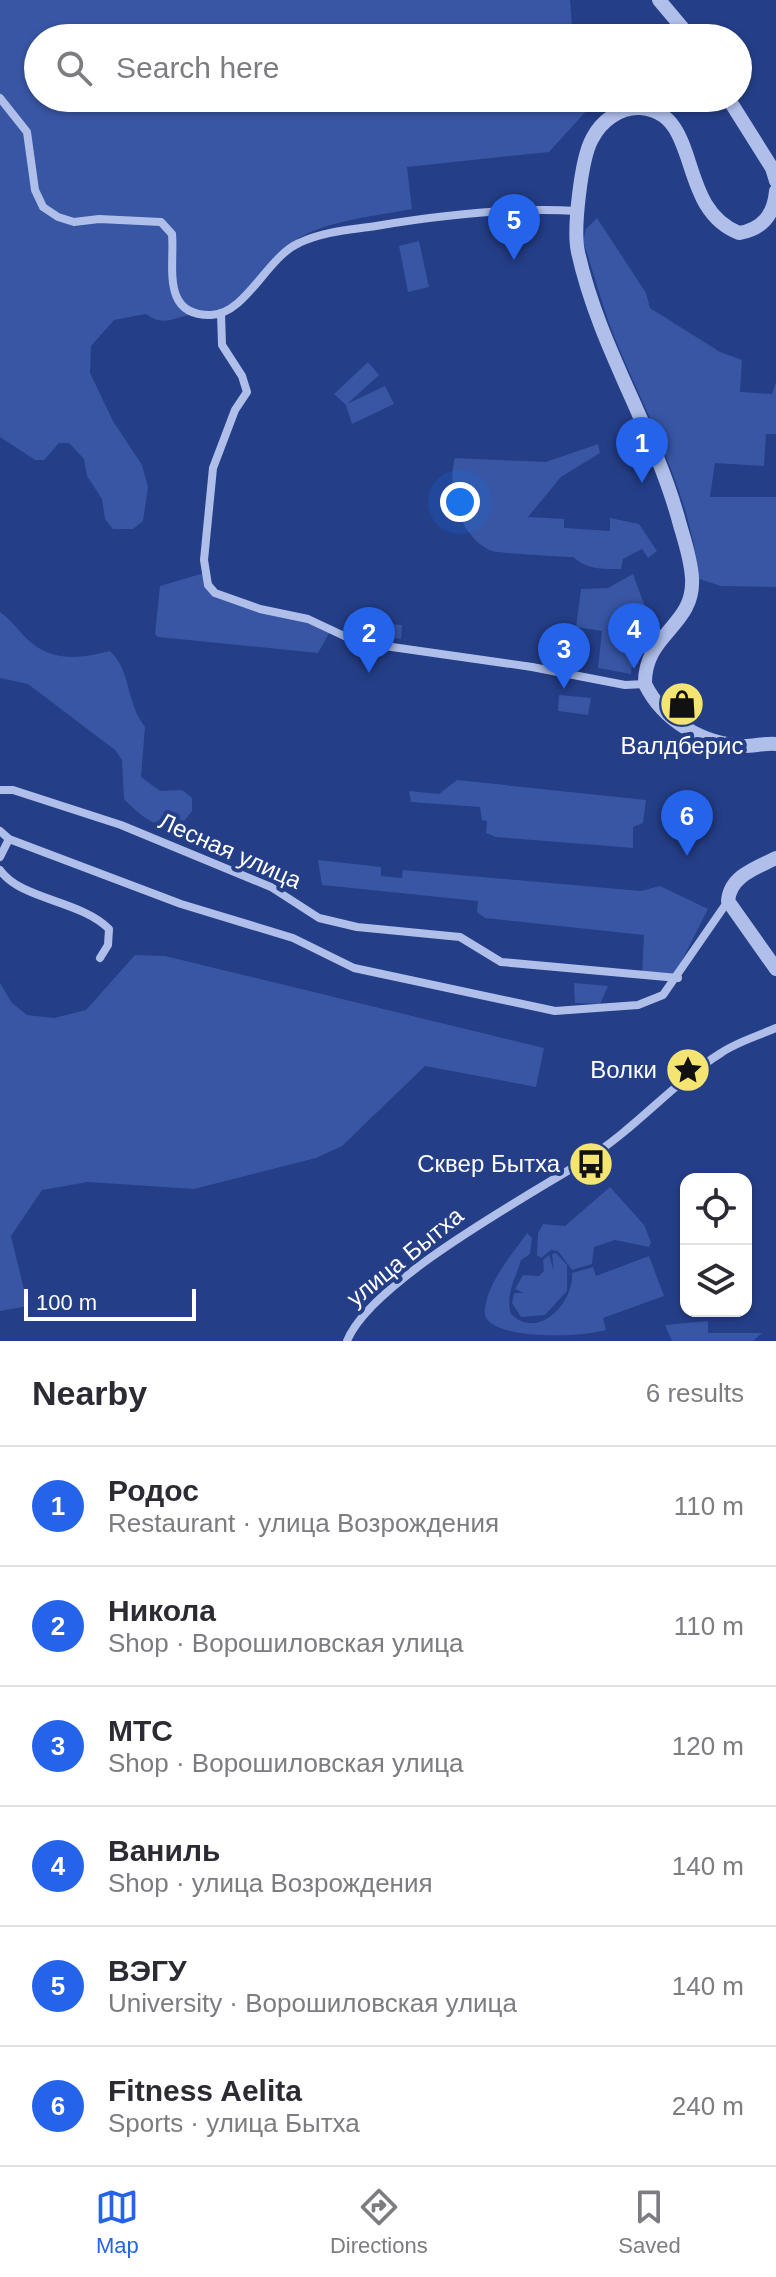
<!DOCTYPE html>
<meta charset="utf-8">
<style>
body{margin:0;font-family:Arial,sans-serif;background:#f2f2f3;color:#2b2b33}
.controls{position:absolute;right:24px;bottom:24px;display:grid;overflow:hidden;border-radius:16px;box-shadow:0 2px 6px #0004}
.controls button{width:72px;height:72px;display:grid;place-items:center;padding:0;border:0;border-bottom:2px solid #e1e1e2;background:#fff;color:#2b2b33;font:40px sans-serif}
.scale{position:absolute;left:24px;bottom:20px;width:172px;box-sizing:border-box;padding-left:8px;border:4px solid #fff;border-top:0;font-size:22px;line-height:28px;white-space:nowrap;color:#fff;-webkit-text-stroke:6px #243e87;paint-order:stroke}
.you{position:absolute;left:460px;top:502px;width:28px;height:28px;margin:-20px;border:6px solid #fff;border-radius:50%;background:#1a73e8;box-shadow:0 0 0 12px #1a73e833}
.badge{display:grid;place-items:center;width:52px;height:52px;border-radius:50%;background:#2563eb;color:#fff;font-size:26px;font-weight:700}
.pin{position:absolute;translate:-50% -66px;filter:drop-shadow(0 2px 4px #0008)}
.pin::after{content:'';position:absolute;top:42px;width:28px;height:24px;background:inherit;clip-path:polygon(0 0,100% 0,50% 100%)}
.list{margin:0;padding:0;list-style:none}
h2{display:flex;justify-content:space-between;align-items:center;height:104px;margin:0;padding:0 32px;font-size:34px}
h2 small{font-size:26px;font-weight:400;color:#7c7c81}
.list li{display:grid;grid-template-columns:52px 1fr auto;gap:24px;align-items:center;box-sizing:border-box;height:120px;padding:0 32px;border-top:2px solid #e1e1e2}
.list b{display:block;font-size:30px;white-space:nowrap}
.list p{margin:0;font-size:26px;white-space:nowrap;color:#7c7c81}
.list em{font-size:26px;font-style:normal;color:#7c7c81}
.icon{flex:none;width:44px;height:44px;fill:none;stroke:currentColor;stroke-width:2;stroke-linecap:round;stroke-linejoin:round}
.map{position:relative;flex:none;width:776px;height:1341px;overflow:hidden}
.search{position:absolute;background:#fff;box-shadow:0 2px 6px #0004;left:24px;right:24px;top:24px;height:88px;display:flex;align-items:center;gap:20px;box-sizing:border-box;padding:0 28px;border-radius:44px;color:#7c7c81;font-size:30px}
.sheet{height:824px;background:#fff}
nav{display:flex;justify-content:space-around;align-items:center;box-sizing:border-box;height:112px;border-top:2px solid #e1e1e2;background:#fff;font-size:22px;color:#7c7c81}
nav a{display:grid;justify-items:center;gap:4px}
nav .on{color:#2563eb}
.map>svg:first-child{display:block}
.green{fill:#3856a4}
.lines{fill:none;stroke-linecap:round;stroke-linejoin:round}
.minor{stroke:#afbfe9;stroke-width:8}
.tertiary{stroke:#afbfe9;stroke-width:14}
.labels{text-anchor:middle;stroke-width:8;stroke-linejoin:round;paint-order:stroke}
.poi-label{font-size:24px;fill:#fff;stroke:#243e87;text-anchor:end}
.street-label{font-size:24px;fill:#fff;stroke:#243e87}
</style>
<div class="map">
<svg width="776" height="1341" viewBox="0 0 776 1341">
<rect width="100%" height="100%" fill="#243e87"/>
<g class="green">
<path d="M0 0H570L573 38H38V98H587L589 108 549 152 407 167 412 209C369 218 313 220 280 252 256 276 244 298 215 318 207 316 197 313 189 315 171 319 163 326 146 314L114 320 91 346 90 373 113 421 142 465 148 487 143 521 133 529H113L105 519 102 499 87 476 84 459 69 443H59L44 460H35L0 437Z"/>
<path d="M597 218 646 293 650 308 720 352 742 360 740 392 772 394 776 382V434H766L764 466 715 463 710 497H776V587L721 586 699 579C691 495 648 418 616 341 603 309 594 274 583 241L586 229Z"/>
<path d="M419 241 429 287 408 292 399 246Z"/>
<path d="M368 362 379 375 347 404 385 386 394 404 352 424 346 405 334 394Z"/>
<path d="M598 444 600 453 561 477 528 517 564 519V528L610 531V518L639 524 657 551 648 558 642 549 623 559 621 569C602 569 588 570 573 557 564 557 497 553 492 551 460 539 446 488 455 458L546 462Z"/>
<path d="M204 573 215 593 331 630 318 653 158 637 155 634 160 586Z"/>
<path d="M633 574 652 626 640 648 638 664H632L631 674 598 668 602 631 576 627 581 589 608 588Z"/>
<path d="M0 612C11 620 18 630 27 639 51 662 80 659 110 651 132 672 125 701 145 727L141 777 160 791 182 790 192 798V811L181 825C155 829 142 817 124 799L122 760 115 750 28 684 0 678Z"/>
<path d="M371 623 402 625 401 639 370 636Z"/>
<path d="M559 695 591 698 588 715 558 711Z"/>
<path d="M457 780 646 800 643 823 633 827V848L496 837 486 833 487 821 482 820 480 807 411 802 409 791 439 794Z"/>
<path d="M318 860 381 867V876L402 878 403 870 641 891 660 886 708 909 673 978 642 976 644 935 485 918 477 912 478 901 322 885Z"/>
<path d="M135 955 165 956 544 1048 536 1087 425 1066 342 1146 316 1158 194 1189 88 1182 42 1190 11 1236 28 1306 0 1311V983L12 1003 27 1015 54 1018 86 1010Z"/>
<path d="M574 983 608 986 600 1004 575 1003Z"/>
<path d="M610 1187 644 1225 651 1242 649 1247 615 1240 594 1247 592 1264 572 1270 558 1251 551 1250 541 1258 537 1255 538 1233 543 1224 565 1226Z"/>
<path d="M527 1233 532 1238 530 1254 521 1260C516 1278 505 1294 511 1314 539 1341 574 1302 572 1273L593 1267 596 1276 649 1256 664 1296 603 1318 606 1330C581 1338 478 1341 485 1309 488 1281 512 1255 527 1233Z"/>
<path d="M556 1253 567 1265V1291L545 1315 521 1317 512 1303 514 1293H524L515 1289 523 1275 539 1276 544 1271 543 1260 549 1255 554 1271 552 1254Z"/>
<path d="M708 1321V1333H762L753 1341H672L665 1325Z"/>
</g>
<g class="lines">
<g class="minor">
<path d="M0 98 27 132 35 190 43 207 58 217 74 222 99 219 161 222 172 234C175 264 160 316 211 315 246 314 267 257 299 243 324 231 350 230 376 226 442 215 510 207 577 211"/>
<path d="M221 313 222 345 242 376 247 392 235 410 213 468 204 560 208 585 215 593 260 609 308 619 357 642 532 667 625 685 645 684"/>
<path d="M0 790H13L121 825 271 887 319 918 357 927 460 937 501 962 678 978"/>
<path d="M0 831 9 839 181 904 293 938 354 968 555 1011 638 1005 663 995 728 901"/>
<path d="M0 857 9 839"/>
<path d="M0 870C21 900 80 900 109 929L108 945 100 958"/>
<path d="M347 1341C371 1281 530 1195 587 1159 635 1129 673 1083 721 1053 737 1042 758 1036 776 1028"/>
</g>
<g class="tertiary">
<path d="M659 0 691 38"/>
<path d="M728 98 772 168 776 181"/>
<path d="M776 191C774 215 762 229 739 233 675 208 703 112 640 108 620 107 601 121 592 139 581 159 573 230 578 252 599 348 655 430 680 525 685 542 691 560 692 578 695 627 644 633 645 684 663 721 703 744 744 746 754 746 765 743 776 744"/>
<path d="M776 858C756 868 730 876 728 901L776 969"/>
</g>
</g>
<defs>
<g id="shop-disc" transform="scale(2.3)"><circle r="9.5" fill="#f4e472" stroke="#243e87"/><path d="M-5-2.5h2.3a2.7 3.5 0 0 1 5.4 0H5L5.5 6h-11ZM-1.5-2.5h3a1.5 2.3 0 0 0-3 0Z" fill="#111"/></g>
<g id="sight-disc" transform="scale(2.3)"><circle r="9.5" fill="#f4e472" stroke="#243e87"/><path d="M0-6L1.8-2.2L6-1.7L2.9 1.2L3.7 5.4L0 3.3L-3.7 5.4L-2.9 1.2L-6-1.7L-1.8-2.2Z" fill="#111"/></g>
<g id="bus-disc" transform="scale(2.3)"><circle r="9.5" fill="#f4e472" stroke="#243e87"/><path d="M-5-6H5V4H4V6H2V4H-2V6H-4V4H-5ZM-3.5-4V0h7V-4ZM-3.5 1.2v1.5H-2V1.2ZM2 1.2v1.5H3.5V1.2Z" fill="#111"/></g>
</defs>
<g fill-rule="evenodd">
<use href="#shop-disc" x="682" y="704"/>
<use href="#sight-disc" x="688" y="1070"/>
<use href="#bus-disc" x="591" y="1164"/>
</g>
<g class="labels">
<g class="poi-label">
<text x="682" y="754" text-anchor="middle">Валдберис</text>
<text x="657" y="1078">Волки</text>
<text x="560" y="1172">Сквер Бытха</text>
</g>
<g class="street-label">
<text transform="translate(230 851) rotate(24)" y="8">Лесная улица</text>
<text transform="translate(405 1257) rotate(-39)" y="8">улица Бытха</text>
</g>
</g>
</svg>
<div class="controls">
<button><svg class="icon" aria-label="locate" viewBox="0 0 24 24"><circle cx="12" cy="12" r="6"/><path d="M12 2v4M12 18v4M2 12h4M18 12h4"/></svg></button>
<button><svg class="icon" aria-label="layers" viewBox="0 0 24 24"><path d="M12 4l9 5-9 5-9-5zM3 14l9 5 9-5"/></svg></button>
</div>
<div class="scale">100 m</div>
<div class="you"></div>
<div class="pin badge" style="left:642px;top:483px">1</div>
<div class="pin badge" style="left:369px;top:673px">2</div>
<div class="pin badge" style="left:564px;top:689px">3</div>
<div class="pin badge" style="left:634px;top:669px">4</div>
<div class="pin badge" style="left:514px;top:260px">5</div>
<div class="pin badge" style="left:687px;top:856px">6</div>
<div class="search"><svg class="icon" aria-label="search" viewBox="0 0 24 24"><circle cx="10" cy="10" r="6"/><path d="M15 15l6 6"/></svg>Search here</div>
</div>
<section class="sheet">
<h2>Nearby<small>6 results</small></h2>
<ul class="list">
<li><span class="badge">1</span><div><b>Родос</b><p>Restaurant · улица Возрождения</p></div><em>110 m</em></li>
<li><span class="badge">2</span><div><b>Никола</b><p>Shop · Ворошиловская улица</p></div><em>110 m</em></li>
<li><span class="badge">3</span><div><b>МТС</b><p>Shop · Ворошиловская улица</p></div><em>120 m</em></li>
<li><span class="badge">4</span><div><b>Ваниль</b><p>Shop · улица Возрождения</p></div><em>140 m</em></li>
<li><span class="badge">5</span><div><b>ВЭГУ</b><p>University · Ворошиловская улица</p></div><em>140 m</em></li>
<li><span class="badge">6</span><div><b>Fitness Aelita</b><p>Sports · улица Бытха</p></div><em>240 m</em></li>
</ul>
</section>
<nav>
<a class="on"><svg class="icon" aria-label="map" viewBox="0 0 24 24"><path d="M3 6l6-2 6 2 6-2v14l-6 2-6-2-6 2zM9 4v14M15 6v14"/></svg>Map</a>
<a><svg class="icon" aria-label="directions" viewBox="0 0 24 24"><path d="M12 3l9 9-9 9-9-9zM9 14v-3h6M13 9l2 2-2 2"/></svg>Directions</a>
<a><svg class="icon" aria-label="saved" viewBox="0 0 24 24"><path d="M7 4h10v16l-5-4-5 4z"/></svg>Saved</a>
</nav>
